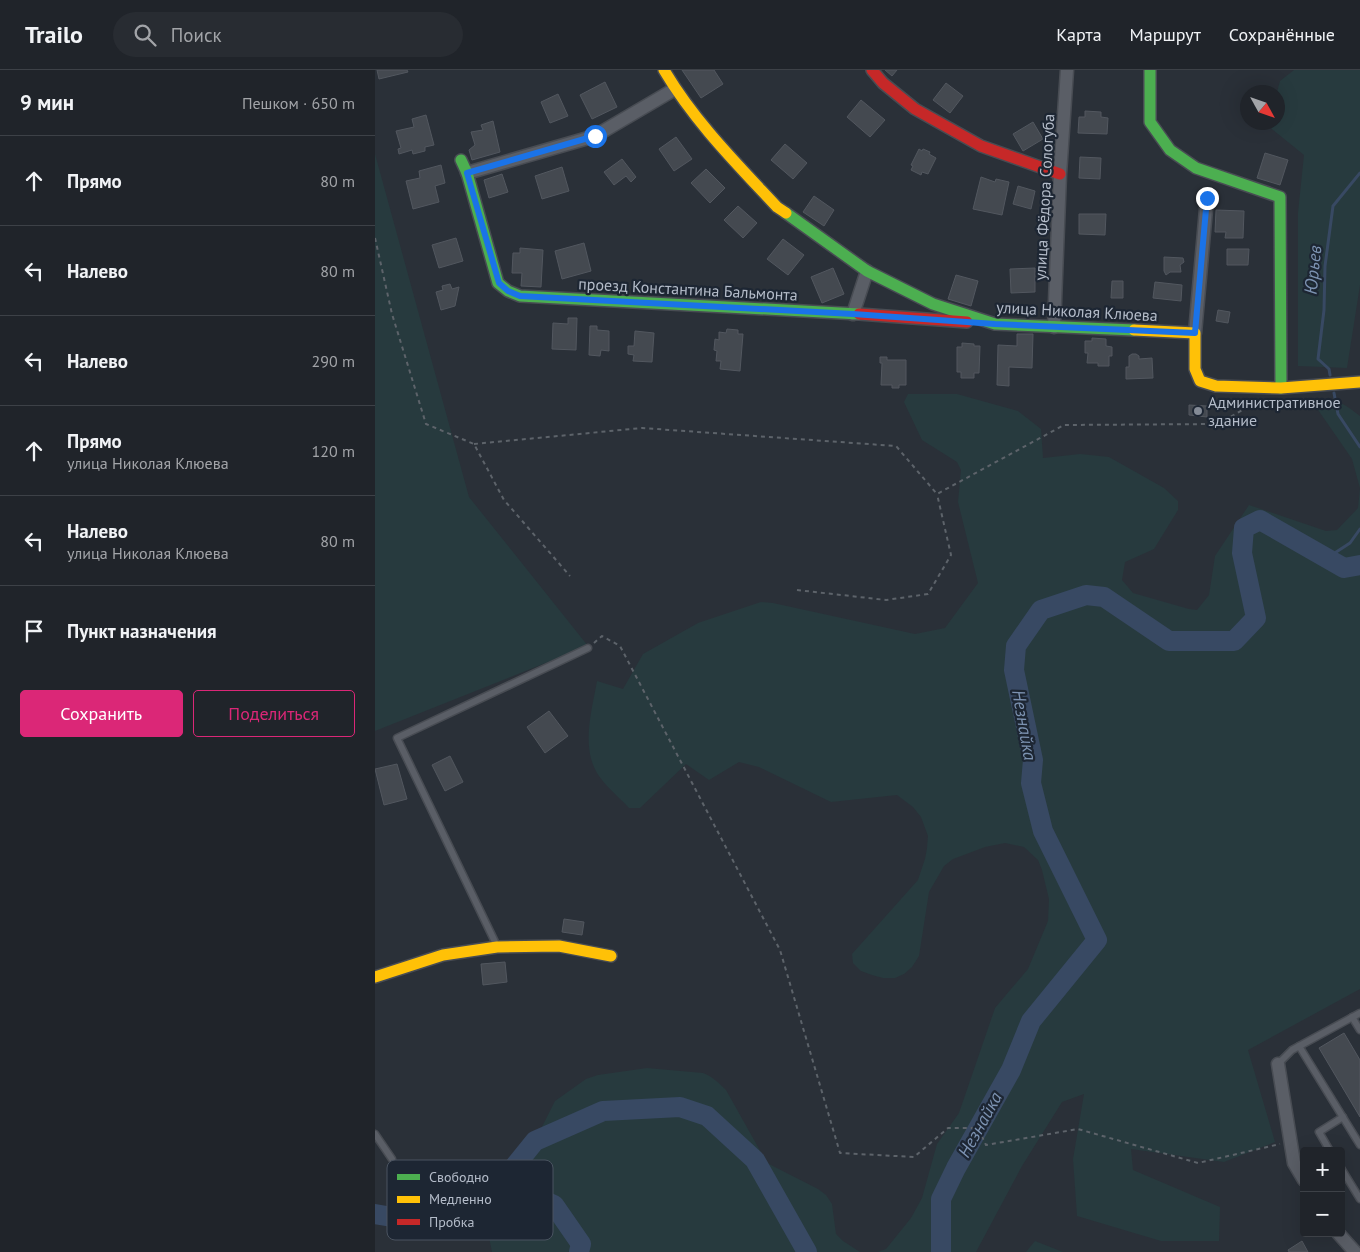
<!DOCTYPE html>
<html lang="ru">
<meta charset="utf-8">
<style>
body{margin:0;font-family:"PT Sans",sans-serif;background:#282c32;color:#f1f3f6}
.controls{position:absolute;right:15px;bottom:15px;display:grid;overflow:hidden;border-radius:5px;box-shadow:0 5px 20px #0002}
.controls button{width:45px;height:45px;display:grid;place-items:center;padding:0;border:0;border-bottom:1px solid #3d4147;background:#20242a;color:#f1f3f6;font:25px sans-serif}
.compass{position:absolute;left:865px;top:15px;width:45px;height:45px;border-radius:50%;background:#20242a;box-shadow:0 5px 20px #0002;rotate:130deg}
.stop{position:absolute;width:15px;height:15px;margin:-11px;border:4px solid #1a73e8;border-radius:50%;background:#fff}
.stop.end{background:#1a73e8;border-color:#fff;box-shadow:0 1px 5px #0008}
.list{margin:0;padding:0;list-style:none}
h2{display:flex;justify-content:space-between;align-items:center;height:65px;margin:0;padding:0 20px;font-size:21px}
h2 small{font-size:16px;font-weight:400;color:#a2a4a8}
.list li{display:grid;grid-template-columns:32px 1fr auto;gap:15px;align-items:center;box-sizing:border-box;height:90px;padding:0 20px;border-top:1px solid #3d4147}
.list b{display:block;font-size:19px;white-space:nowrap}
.list p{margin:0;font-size:16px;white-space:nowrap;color:#a2a4a8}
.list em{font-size:16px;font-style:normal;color:#a2a4a8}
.actions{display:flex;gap:10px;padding:15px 20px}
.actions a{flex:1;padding:11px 0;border:1px solid #db2777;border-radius:5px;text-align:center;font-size:18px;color:#db2777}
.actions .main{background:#db2777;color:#fff}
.icon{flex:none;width:28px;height:28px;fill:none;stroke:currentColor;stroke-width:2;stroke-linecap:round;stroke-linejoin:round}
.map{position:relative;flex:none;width:985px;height:1182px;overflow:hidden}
header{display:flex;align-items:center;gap:30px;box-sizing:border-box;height:70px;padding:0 25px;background:#20242a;border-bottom:1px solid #3d4147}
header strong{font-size:24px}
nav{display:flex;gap:28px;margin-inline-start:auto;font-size:18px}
.search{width:350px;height:45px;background:#282c32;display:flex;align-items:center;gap:12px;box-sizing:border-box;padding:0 18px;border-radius:28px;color:#a2a4a8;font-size:19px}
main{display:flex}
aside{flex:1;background:#20242a}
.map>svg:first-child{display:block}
.green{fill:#273a3e}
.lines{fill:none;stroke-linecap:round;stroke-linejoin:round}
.stream{stroke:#384963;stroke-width:3}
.river{stroke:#384963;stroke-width:20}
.building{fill:#444950;stroke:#52575f}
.lane-casing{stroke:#484c53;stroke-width:9}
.street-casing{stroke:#484c53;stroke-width:15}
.fast-casing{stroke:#484c53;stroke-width:14}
.slow-casing{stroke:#484c53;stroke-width:14}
.jam-casing{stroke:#484c53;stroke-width:14}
.path{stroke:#5d636a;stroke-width:2;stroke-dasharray:4 4;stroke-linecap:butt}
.lane{stroke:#5a5e66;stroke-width:6}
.street{stroke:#5a5e66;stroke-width:12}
.fast{stroke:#4caf50;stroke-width:11}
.slow{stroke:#ffc107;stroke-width:11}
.jam{stroke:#c62828;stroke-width:11}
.route{stroke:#1a73e8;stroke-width:6}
.poi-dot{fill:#848b96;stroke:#1d2633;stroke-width:2}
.labels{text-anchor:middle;stroke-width:4.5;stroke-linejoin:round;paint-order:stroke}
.street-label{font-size:16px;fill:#b4bcc9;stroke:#1d2633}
.poi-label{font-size:16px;fill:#b4bcc9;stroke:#1d2633;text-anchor:start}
.water-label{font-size:18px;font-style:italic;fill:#7c92b1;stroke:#1d2633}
.key{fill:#1d2633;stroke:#4a5360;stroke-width:1}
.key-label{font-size:14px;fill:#b4bcc9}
</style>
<header>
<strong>Trailo</strong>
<div class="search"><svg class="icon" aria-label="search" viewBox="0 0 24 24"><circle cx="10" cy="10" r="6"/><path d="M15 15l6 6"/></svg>Поиск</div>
<nav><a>Карта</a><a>Маршрут</a><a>Сохранённые</a></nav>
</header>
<main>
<aside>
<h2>9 мин<small>Пешком · 650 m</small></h2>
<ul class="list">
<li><svg class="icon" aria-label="ahead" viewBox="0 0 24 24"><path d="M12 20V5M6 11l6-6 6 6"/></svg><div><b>Прямо</b></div><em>80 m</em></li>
<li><svg class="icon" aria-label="left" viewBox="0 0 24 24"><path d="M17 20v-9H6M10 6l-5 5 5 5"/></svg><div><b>Налево</b></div><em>80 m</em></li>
<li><svg class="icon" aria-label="left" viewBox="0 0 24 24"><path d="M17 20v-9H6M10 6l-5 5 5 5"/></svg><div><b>Налево</b></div><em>290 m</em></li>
<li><svg class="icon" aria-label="ahead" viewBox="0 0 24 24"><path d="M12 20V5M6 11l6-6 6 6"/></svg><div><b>Прямо</b><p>улица Николая Клюева</p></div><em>120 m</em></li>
<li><svg class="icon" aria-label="left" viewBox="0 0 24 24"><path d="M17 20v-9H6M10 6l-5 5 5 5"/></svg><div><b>Налево</b><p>улица Николая Клюева</p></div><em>80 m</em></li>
<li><svg class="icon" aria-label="arrive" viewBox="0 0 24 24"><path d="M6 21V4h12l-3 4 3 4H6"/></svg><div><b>Пункт назначения</b></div></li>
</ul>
<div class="actions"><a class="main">Сохранить</a><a>Поделиться</a></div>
</aside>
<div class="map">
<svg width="985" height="1182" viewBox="0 0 985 1182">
<rect width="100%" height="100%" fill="#2a3038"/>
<g class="green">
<path d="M919 0H985V215L972 298 923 296V143L929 85 893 56V53L902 52V22L905 11Z"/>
<path d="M0 84 94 427 213 576 0 661Z"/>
<path d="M533 324H582L643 341 666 359 668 388 705 384 734 387 789 418 803 431V440L779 479 750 492 747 510 758 523 814 539 822 540 834 525 840 486 874 435 951 461 962 460 983 438 985 418 977 389 939 334C961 327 968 333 985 346V919L873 980 900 1072 849 1092 756 1079 758 1100 845 1137 844 1171H786L702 1146 698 1089 709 1024 687 1032 647 1096 601 1182H503L511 1179 536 1148 547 1128 562 1074 584 1043 620 938 653 899 673 851 674 829 667 800 663 790 649 777 630 773 610 777 578 789 569 796 554 822 544 886 537 897 529 904 520 908H508L497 905 486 901 478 893 477 884 543 810 550 789 552 778 553 766 546 747 538 737 522 725 456 732 384 697 364 692 334 710 311 694 265 738H254C244 727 230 716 222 703 206 676 217 640 222 611L248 619 268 584 323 553 386 532 398 533 540 564 570 558 603 513 583 432 586 400 582 392 547 370 529 332Z"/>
<path d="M272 998 328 1003C338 1007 344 1013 351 1020L392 1093 443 1119 451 1125 457 1134 461 1164 468 1171 485 1182H117L109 1142 129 1098 160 1071 180 1031 211 1009 223 1005Z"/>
<path d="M660 1171 688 1182H651Z"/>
</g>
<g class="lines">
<g class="stream">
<path d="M955 305 954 299 943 289 949 240 950 196 958 136 985 103"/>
<path d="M959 323 963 344 985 377"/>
<path d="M952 488 975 473 985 459"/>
</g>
<g class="river">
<path d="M135 1102 157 1125 179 1135 206 1174 204 1182"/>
<path d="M0 1144 53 1153 104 1125 135 1102 160 1071 228 1041 305 1037 332 1046 380 1090 432 1182"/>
<path d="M566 1182V1129L581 1098 636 1000 656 951 722 870 668 761 656 713 658 690 639 600 641 576 666 540 711 525 729 527 794 571H859L881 548 867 483 869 458 885 450 969 498 985 495"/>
</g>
</g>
<g class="building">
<path d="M2 0H32L33 2 4 9Z"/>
<path d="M307 0H339L348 14 326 28Z"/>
<path d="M510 0H522L517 6Z"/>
<path d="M230 12 242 37 217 49 205 25Z"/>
<path d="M571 13 588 26 575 43 558 30Z"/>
<path d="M183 24 193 46 175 53 166 32Z"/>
<path d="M486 30 510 50 495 67 472 47Z"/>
<path d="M710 41 726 42V47L733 48 732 64 703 63 704 47H710Z"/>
<path d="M51 45 59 75 50 77V81L38 84 37 80 24 84 23 79 26 78 21 61 39 57 37 49Z"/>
<path d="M118 51 125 82 97 90 94 80 100 75 96 62 108 60 106 55Z"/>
<path d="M658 52 668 69 648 81 638 64Z"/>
<path d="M301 67 317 89 299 101 284 79Z"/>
<path d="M410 74 432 93 418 109 396 90Z"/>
<path d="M544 79 547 81 548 79 555 82 554 84 561 88 553 104 547 102 546 105 536 100 538 96 536 95Z"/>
<path d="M890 83 913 90 905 115 882 108Z"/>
<path d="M705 87 726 88 725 109 704 108Z"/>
<path d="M247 89 261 107 256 112 251 106 239 115 229 102Z"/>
<path d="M66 95 70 113 60 116 64 132 38 139 31 111 45 108 44 101Z"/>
<path d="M187 97 194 121 167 129 160 106Z"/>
<path d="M331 99 350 118 335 133 316 113Z"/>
<path d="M127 104 133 122 114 128 109 110Z"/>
<path d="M606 107 620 112 621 109 634 112 627 145 598 139Z"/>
<path d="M643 116 660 121 656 139 638 134Z"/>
<path d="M439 126 459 140 449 156 428 142Z"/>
<path d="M363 136 382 153 368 168 349 150Z"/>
<path d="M841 140 869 141 868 168H850L851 162H840Z"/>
<path d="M704 144H731L730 165 704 164Z"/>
<path d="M81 168 88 191 64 198 57 175Z"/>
<path d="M408 169 429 185 413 205 392 189Z"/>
<path d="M209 173 216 201 187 209 180 181Z"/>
<path d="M145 178 168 180 166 217 146 216 147 203H137L138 183H145Z"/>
<path d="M852 179H874L873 195H852Z"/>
<path d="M789 187 808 188 809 192 805 195 806 202H795L791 205 789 201Z"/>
<path d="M458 198 469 224 447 233 436 207Z"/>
<path d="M660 198V222L636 223 635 199Z"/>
<path d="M581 205 603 211 596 236 573 229Z"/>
<path d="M737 211H748V228H736Z"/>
<path d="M780 212 807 215 806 231 778 228Z"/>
<path d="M75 214 77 219 84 217 80 236 66 240 61 222 68 220 67 216Z"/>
<path d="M843 240 855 242 853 253 841 251Z"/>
<path d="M193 248H202L201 280 177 279 178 253 193 254Z"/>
<path d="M215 256H222V260L234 261V281L226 280 225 286 214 285Z"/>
<path d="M352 259 363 260V264H368L365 301 345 299 346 291H341L342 281 339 280 340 269 344 270V262L351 263Z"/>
<path d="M260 261 279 263 277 292 258 291 259 285 253 284V276H259Z"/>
<path d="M642 264H658L657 298 634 297V316L622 315 623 275 642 276Z"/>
<path d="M717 268 731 269V276L737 277V286H734V296H723V293H712L713 283H710V271H717Z"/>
<path d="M587 273 599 274V276H605L604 303H599V308H586V302H582V277H587Z"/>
<path d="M757 284H761L764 286V289L777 288 778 308 751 309V297H754V286Z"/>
<path d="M505 287H512V290H531V315H524V318H517V315H506L507 293H505Z"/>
<path d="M814 335 832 336V347L814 345Z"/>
<path d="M174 641 193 666 170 683 152 657Z"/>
<path d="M75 686 88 712 70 721 57 695Z"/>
<path d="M22 694 32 729 9 735 0 699Z"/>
<path d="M189 849 209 852 207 865 187 862Z"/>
<path d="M130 892 132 912 108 915 106 894Z"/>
<path d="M969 963 985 990V1047L944 978Z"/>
<path d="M927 1171 933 1182H914L913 1180Z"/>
</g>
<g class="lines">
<g class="lane-casing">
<g id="lane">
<path d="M122 876 22 668 213 578"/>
<path d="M977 947 985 960"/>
<path d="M924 976 985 1075"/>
<path d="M903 994 917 980 985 943"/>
<path d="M0 1064 17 1089"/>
<path d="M955 1081 944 1062 968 1047"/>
<path d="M966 1098 985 1129"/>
</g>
</g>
<g class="street-casing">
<g id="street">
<path d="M92 103 220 66 300 19"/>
<path d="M478 244 492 201"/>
<path d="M679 257 685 104 692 0"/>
<path d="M820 263 832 128"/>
<path d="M903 994 919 1093 929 1110"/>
<path d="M963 1163 980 1182"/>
</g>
</g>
<g class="fast-casing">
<g id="fast">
<path d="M775 0V52L795 80 821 98 905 127 906 318"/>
<path d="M86 90 92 103 123 213 133 221 145 226 484 244"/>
<path d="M411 143 492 201 558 234 620 254 759 260"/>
</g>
</g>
<g class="slow-casing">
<g id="slow">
<path d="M289 0C319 51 362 94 402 137L411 143"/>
<path d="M759 260 820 263V299L825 311 841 316 906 318 985 312"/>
<path d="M0 907 68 885 122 877 184 876 236 886"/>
</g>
</g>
<g class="jam-casing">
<g id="jam">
<path d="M497 0 508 13 540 39 606 76 685 104"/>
<path d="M484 244 592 252"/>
</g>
</g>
<g class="path">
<path d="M0 168 17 244 51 354 99 374 129 430 195 506"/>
<path d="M99 374 267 358 521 376 562 424 689 355 843 354 883 331"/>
<path d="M422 520 511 530 553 524 576 485 562 424"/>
<path d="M219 573 227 566 245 576 405 880 465 1083 539 1087 573 1058H603L611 1075 703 1059 823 1093 905 1074"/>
</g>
<use href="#lane" class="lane"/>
<use href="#street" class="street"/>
<use href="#fast" class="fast"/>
<use href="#slow" class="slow"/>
<use href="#jam" class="jam"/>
</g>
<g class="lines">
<path class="route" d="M220 66 92 103 124 213 133 221 145 226 478 244 620 254 820 263 832 128"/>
</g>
<circle class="poi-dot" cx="823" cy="341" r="5"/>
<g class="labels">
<g class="street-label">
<text transform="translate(669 127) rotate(-87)" y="6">улица Фёдора Сологуба</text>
<text transform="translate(313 219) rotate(3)" y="6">проезд Константина Бальмонта</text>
<text transform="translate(702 241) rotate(3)" y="6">улица Николая Клюева</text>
</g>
<g class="poi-label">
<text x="833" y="338">Административное<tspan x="833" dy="18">здание</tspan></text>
</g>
<g class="water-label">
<text transform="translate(938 200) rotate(-84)" y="6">Юрьев</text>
<text transform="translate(649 655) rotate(80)" y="6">Незнайка</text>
<text transform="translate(605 1055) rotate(-61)" y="6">Незнайка</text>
</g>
</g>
<rect x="12" y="1090" width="166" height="80" rx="8" class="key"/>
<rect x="22" y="1104" width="23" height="6" fill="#4caf50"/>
<rect x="22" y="1126" width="23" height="7" fill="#ffc107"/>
<rect x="22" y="1149" width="23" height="6" fill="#c62828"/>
<g class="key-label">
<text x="54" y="1112">Свободно</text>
<text x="54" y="1134">Медленно</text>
<text x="54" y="1157">Пробка</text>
</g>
</svg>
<div class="controls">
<button>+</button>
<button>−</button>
</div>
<svg class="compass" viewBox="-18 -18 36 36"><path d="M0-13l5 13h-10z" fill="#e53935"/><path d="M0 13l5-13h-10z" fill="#a2a4a8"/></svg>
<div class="stop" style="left:220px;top:66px"></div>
<div class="stop end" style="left:832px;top:128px"></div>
</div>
</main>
